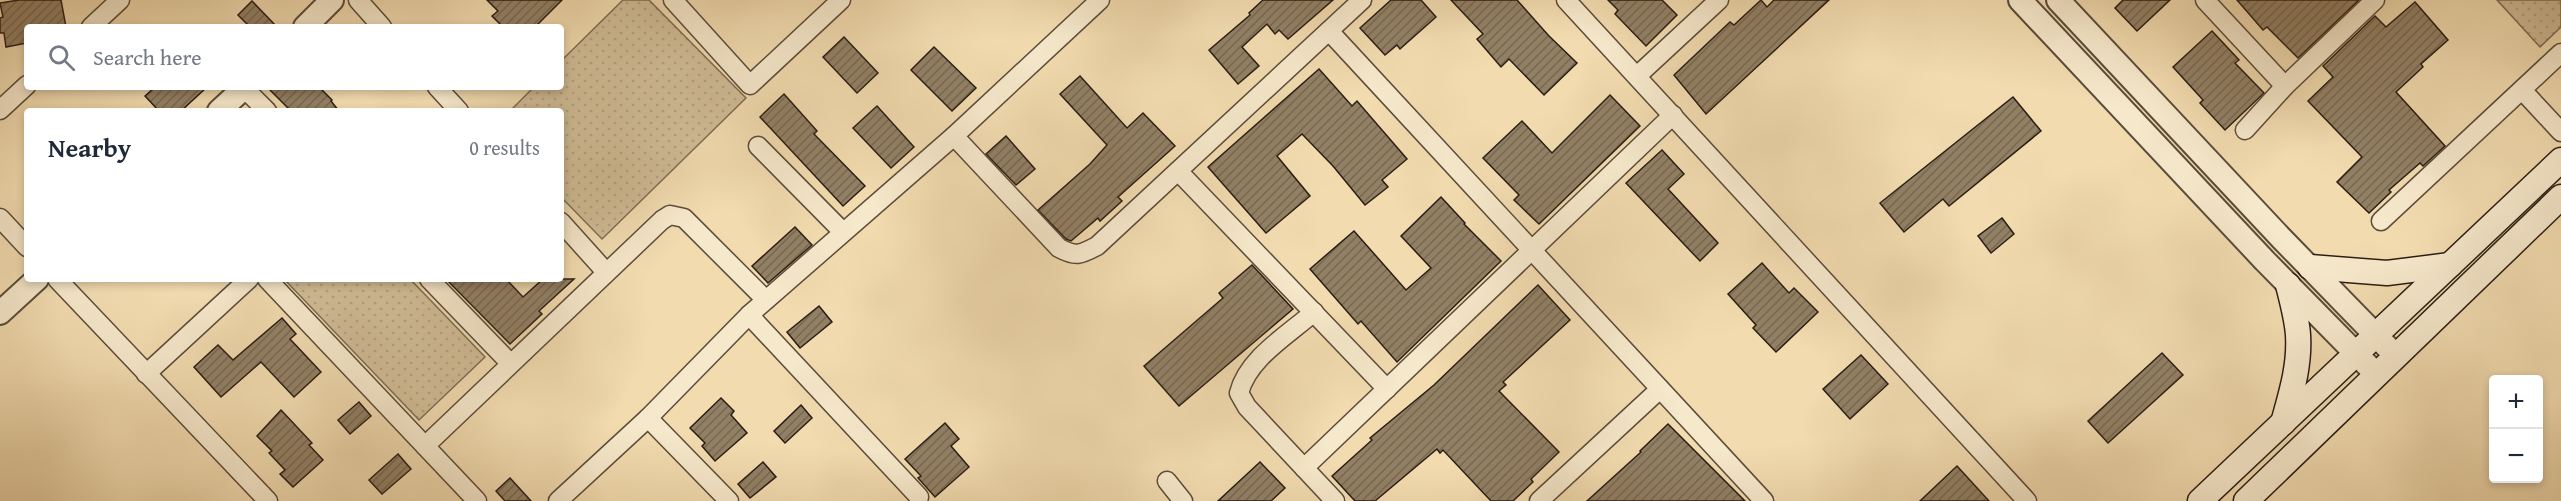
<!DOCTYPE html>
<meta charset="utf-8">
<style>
body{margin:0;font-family:"Gentium Book Plus",serif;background:#f6f6f7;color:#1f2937}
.controls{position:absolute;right:18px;bottom:18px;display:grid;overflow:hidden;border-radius:6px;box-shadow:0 3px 9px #0003}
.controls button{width:54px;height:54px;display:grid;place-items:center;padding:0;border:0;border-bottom:2px solid #e0e1e3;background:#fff;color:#1f2937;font:30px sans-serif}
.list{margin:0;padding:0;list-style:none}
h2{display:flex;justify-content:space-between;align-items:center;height:78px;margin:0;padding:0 24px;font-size:26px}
h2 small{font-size:20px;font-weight:400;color:#747a83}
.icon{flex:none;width:33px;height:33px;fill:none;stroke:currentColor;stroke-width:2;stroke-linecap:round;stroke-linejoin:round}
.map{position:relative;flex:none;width:2561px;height:501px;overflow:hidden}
.search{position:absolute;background:#fff;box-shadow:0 3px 9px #0003;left:24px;top:24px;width:540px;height:66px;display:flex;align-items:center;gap:15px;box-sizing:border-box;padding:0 21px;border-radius:6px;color:#747a83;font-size:22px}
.panel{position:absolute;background:#fff;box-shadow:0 3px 9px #0003;left:24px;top:108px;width:540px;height:174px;border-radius:6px}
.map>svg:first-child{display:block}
.park{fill:url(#park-dots);stroke:#7d6c54;stroke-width:1.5}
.building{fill:url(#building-hatch);stroke:#2b1d14;stroke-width:1.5}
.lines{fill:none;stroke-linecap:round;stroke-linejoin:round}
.minor-casing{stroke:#5c4c3b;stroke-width:21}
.tertiary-casing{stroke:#5c4c3b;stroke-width:26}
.secondary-casing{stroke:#2b1d14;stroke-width:27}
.minor{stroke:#f6e8cb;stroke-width:18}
.tertiary{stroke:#f6e8cb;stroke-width:22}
.secondary{stroke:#f6e8cb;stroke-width:24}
</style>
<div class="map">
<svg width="2561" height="501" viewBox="0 0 2561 501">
<defs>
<pattern id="park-dots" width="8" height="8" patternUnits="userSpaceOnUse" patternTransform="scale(1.5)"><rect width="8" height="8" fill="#cfbb95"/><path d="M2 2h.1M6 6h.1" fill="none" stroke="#b2a080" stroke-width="1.8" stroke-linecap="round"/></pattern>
<pattern id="building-hatch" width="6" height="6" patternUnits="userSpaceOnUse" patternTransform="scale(1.5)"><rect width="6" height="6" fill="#928065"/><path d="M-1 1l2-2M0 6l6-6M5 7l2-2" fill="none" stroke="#776852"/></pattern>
</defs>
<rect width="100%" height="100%" fill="#f1dbaf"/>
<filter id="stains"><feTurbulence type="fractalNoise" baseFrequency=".00333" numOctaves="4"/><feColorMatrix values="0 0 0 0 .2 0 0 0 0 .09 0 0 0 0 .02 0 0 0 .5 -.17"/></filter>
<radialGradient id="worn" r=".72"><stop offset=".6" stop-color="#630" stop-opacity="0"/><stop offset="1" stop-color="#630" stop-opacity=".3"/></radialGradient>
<g class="park">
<path d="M623 0H649L746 98 602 239 561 197V111H510L534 87H561V61Z"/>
<path d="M2497 0H2561V27L2540 47Z"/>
<path d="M284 279H410L485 357 419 420Z"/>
</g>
<g class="building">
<path d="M19 0H61L66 27H27V43L6 47 4 33H0V18L3 17 0 3Z"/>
<path d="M487 0H562L535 27H503L492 16 498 11Z"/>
<path d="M1263 0H1333L1288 39 1279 30 1275 34 1267 24 1242 47 1259 66 1238 84 1209 50 1250 15 1249 13Z"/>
<path d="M1391 0H1421L1436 17 1400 49 1397 45 1385 55 1360 28Z"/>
<path d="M1451 0H1517L1549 36 1577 63 1544 95 1509 59 1501 67 1477 39 1483 34Z"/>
<path d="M1608 0H1662L1677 15 1646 46 1615 14 1618 10Z"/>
<path d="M1761 0 1767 7 1774 0H1829L1706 114 1674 75 1730 22 1734 25Z"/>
<path d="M2123 0H2170L2137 31 2115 8Z"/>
<path d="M2237 0H2359L2298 58 2267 27 2263 30Z"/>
<path d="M252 1 277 27H250L238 15Z"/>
<path d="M2415 2 2448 40 2421 64 2423 67 2396 92 2445 146 2423 166 2420 163 2389 190 2391 192 2369 213 2337 182 2362 157 2308 101 2333 77 2323 66 2375 16 2386 27Z"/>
<path d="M2212 31 2239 60 2235 63 2264 93 2225 130 2200 103 2203 100 2173 67Z"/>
<path d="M844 37 878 73 857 93 823 57Z"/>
<path d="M934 47 976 88 952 111 911 70Z"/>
<path d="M1319 69 1352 106 1357 101 1407 159 1382 180 1388 187 1365 205 1333 166 1302 134 1277 156 1310 196 1266 233 1208 167Z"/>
<path d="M1080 76 1127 128 1143 113 1175 146 1118 197 1122 201 1100 221 1098 218 1071 241 1066 239 1038 210 1090 164 1107 145 1060 94Z"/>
<path d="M155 87H207L181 111H159L145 96Z"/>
<path d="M267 87H319L332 100 331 101 339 111H291Z"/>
<path d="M784 94 817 131 814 134 865 186 843 206 760 117Z"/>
<path d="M1610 95 1640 126 1539 224 1514 200 1519 195 1483 158 1522 121 1552 153Z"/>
<path d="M2013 97 2041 131 1949 206 1943 199 1904 232 1880 203Z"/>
<path d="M877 106 914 147 891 168 853 128Z"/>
<path d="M1006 136 1035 169 1016 185 986 154Z"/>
<path d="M1662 150 1684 174 1668 189 1718 243 1700 261 1626 183Z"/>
<path d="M1441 197 1465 223 1464 224 1501 261 1397 362 1361 321 1358 324 1310 269 1354 231 1406 290 1431 268 1401 236Z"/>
<path d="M2002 218 2014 234 1991 253 1978 236Z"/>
<path d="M795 227 812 245 768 283 752 266Z"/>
<path d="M1762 263 1789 293 1794 288 1818 312 1776 352 1753 328 1756 325 1728 294Z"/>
<path d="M1252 265 1293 309 1179 406 1144 366 1223 298 1219 293Z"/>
<path d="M446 279H506L523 297 543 279H574L539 311 542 314 510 344Z"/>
<path d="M1538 285 1570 320 1503 382 1506 385 1499 391 1559 452 1531 479 1533 482 1513 501H1491L1443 450 1440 453 1437 449 1375 501H1355L1332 476 1372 440 1370 438 1434 385Z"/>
<path d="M819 306 832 322 800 348 787 332Z"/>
<path d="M282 318 296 334 290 339 321 372 294 397 261 362 221 397 194 367 218 345 233 360Z"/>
<path d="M2162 353 2183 375 2108 443 2088 421Z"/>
<path d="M1861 355 1888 384 1850 419 1823 389Z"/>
<path d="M721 398 734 411 731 415 747 433 715 461 702 446 705 443 690 428Z"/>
<path d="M359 402 371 416 350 434 338 420Z"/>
<path d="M801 405 812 418 785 443 774 431Z"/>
<path d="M281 410 312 443 309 445 323 460 293 487 280 474 285 470 269 453 272 451 257 436Z"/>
<path d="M945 423 959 439 951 446 969 467 935 497 918 478 921 476 905 459Z"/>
<path d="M1668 424 1745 501H1587L1641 452 1640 451Z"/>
<path d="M398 454 411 469 382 494 369 480Z"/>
<path d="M763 462 776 477 750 498 738 484Z"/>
<path d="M1260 462 1285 488 1271 501H1218Z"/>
<path d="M1957 466 1989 501H1920Z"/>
<path d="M510 478 531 501H505L496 491Z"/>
</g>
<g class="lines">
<g class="minor-casing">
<g id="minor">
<path d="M358 0 382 27"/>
<path d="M673 0 750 85 841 0"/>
<path d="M1566 0 2027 501"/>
<path d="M2205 0 2285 86"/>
<path d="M91 27 120 0"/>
<path d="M1329 31 1764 501"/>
<path d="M1637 76 1719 0"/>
<path d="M437 87 459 111"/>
<path d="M244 88 267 111"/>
<path d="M2522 90 2561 132"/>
<path d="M0 110 27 85"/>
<path d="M2245 130 2285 86 2375 0"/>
<path d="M954 136 1059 248C1076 257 1080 255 1097 246L1362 0"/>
<path d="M758 146 843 232"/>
<path d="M1178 171 1387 389"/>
<path d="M0 218 27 247"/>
<path d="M2381 221 2561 53"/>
<path d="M561 222 605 271"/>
<path d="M57 279 268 501"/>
<path d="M267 279 477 501"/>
<path d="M429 279 510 363"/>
<path d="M1314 312C1288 335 1248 358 1239 393L1247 407 1335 501"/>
<path d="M749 315 919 497"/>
<path d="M146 374 249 279"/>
<path d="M648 418 729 501"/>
<path d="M425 446 662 220 670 215 684 218 766 300"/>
<path d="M1304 468 1673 115"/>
<path d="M1167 481 1183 501"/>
<path d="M558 501 648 418 749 315 954 136 1100 0"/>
<path d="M1539 501 1660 389"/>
</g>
</g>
<g class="tertiary-casing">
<g id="tertiary">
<path d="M2020 0 2265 261 2376 374"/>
<path d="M2058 0 2282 239 2395 355"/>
<path d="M305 27 332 0"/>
<path d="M219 111 245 87"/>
<path d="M0 313 37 279"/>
</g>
</g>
<g class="secondary-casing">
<g id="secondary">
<path d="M2310 267 2387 273 2450 265"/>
<path d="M2283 423C2291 394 2300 366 2298 335 2297 319 2292 301 2288 285"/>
<path d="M2200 501 2561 160"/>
<path d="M2246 501 2561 197"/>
</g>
</g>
<use href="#minor" class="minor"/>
<use href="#tertiary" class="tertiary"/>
<use href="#secondary" class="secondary"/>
</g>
<rect width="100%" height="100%" filter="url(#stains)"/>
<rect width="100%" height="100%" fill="url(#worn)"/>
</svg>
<div class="controls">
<button>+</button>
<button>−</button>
</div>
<div class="search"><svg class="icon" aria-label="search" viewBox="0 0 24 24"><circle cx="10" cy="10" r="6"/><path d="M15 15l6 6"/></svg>Search here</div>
<section class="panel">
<h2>Nearby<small>0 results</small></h2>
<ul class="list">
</ul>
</section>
</div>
